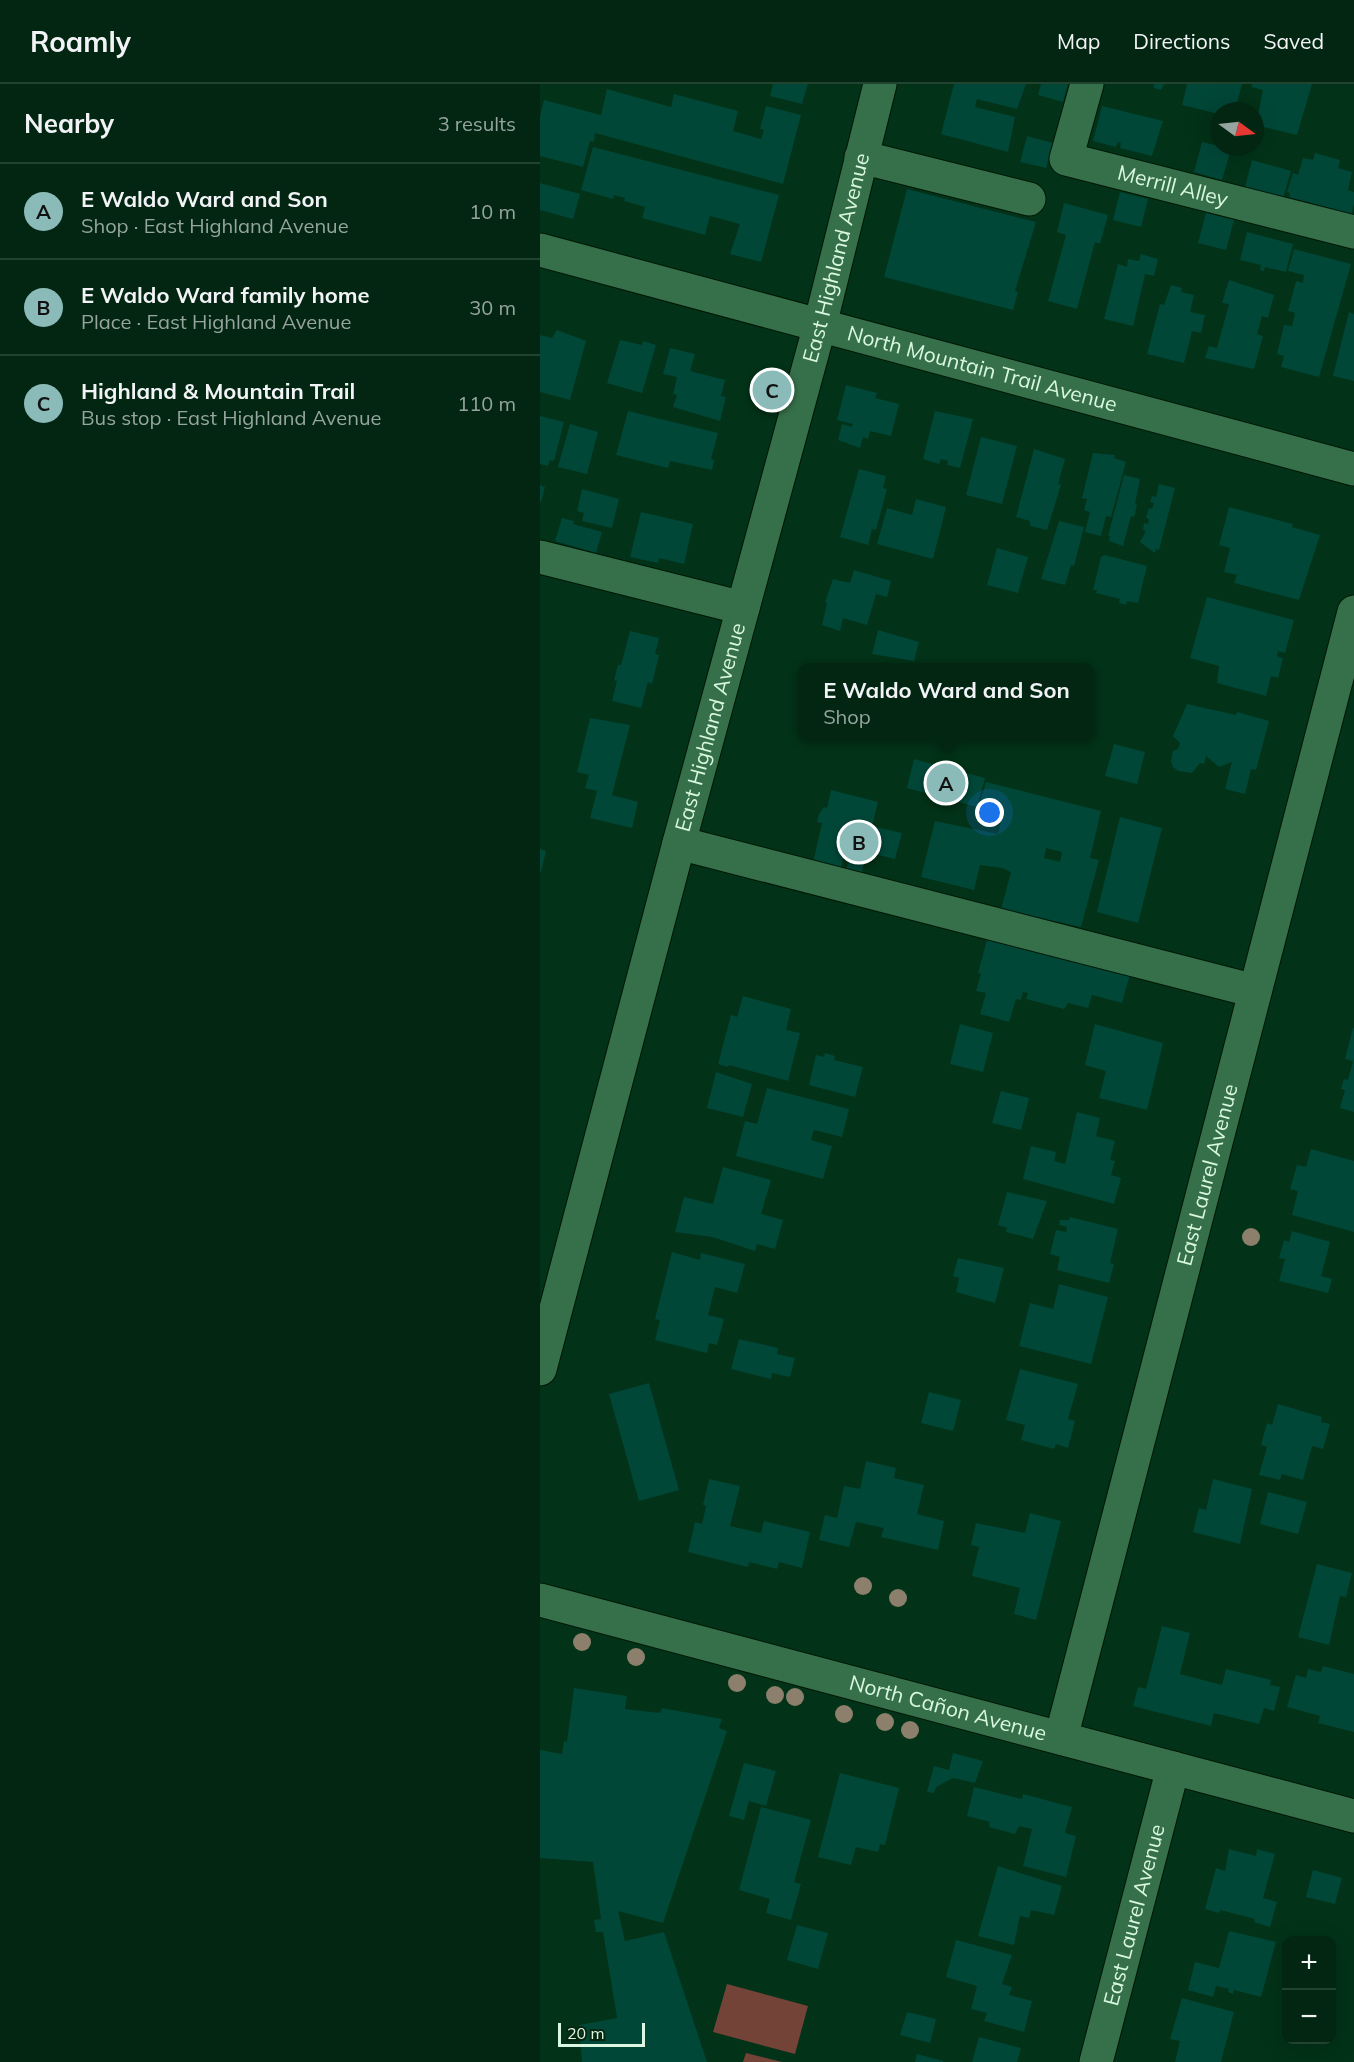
<!DOCTYPE html>
<meta charset="utf-8">
<style>
body{margin:0;font-family:Mulish,sans-serif;background:#0c2e1a;color:#f1f3f6}
.controls{position:absolute;right:18px;bottom:18px;display:grid;overflow:hidden;border-radius:12px;box-shadow:0 6px 24px #0002}
.controls button{width:54px;height:54px;display:grid;place-items:center;padding:0;border:0;border-bottom:2px solid #234331;background:#022611;color:#f1f3f6;font:30px sans-serif}
.compass{position:absolute;left:670px;top:18px;width:54px;height:54px;border-radius:50%;background:#022611;box-shadow:0 6px 24px #0002;rotate:105deg}
.scale{position:absolute;left:18px;bottom:15px;width:87px;box-sizing:border-box;padding-left:6px;border:3px solid #daf8e1;border-top:0;font-size:16px;line-height:21px;white-space:nowrap;color:#daf8e1;-webkit-text-stroke:4px #062612;paint-order:stroke}
.you{position:absolute;left:450px;top:729px;width:21px;height:21px;margin:-15px;border:4px solid #fff;border-radius:50%;background:#1a73e8;box-shadow:0 0 0 9px #1a73e833}
.badge{display:grid;place-items:center;width:39px;height:39px;border-radius:50%;background:#8bbbb9;color:#111;font-size:20px;font-weight:700}
.pin{position:absolute;translate:-50% -50%;border:3px solid #fff;box-shadow:0 2px 6px #0006}
.popup{position:absolute;left:258px;top:579px;width:297px;height:78px;box-sizing:border-box;display:grid;place-content:center;border-radius:12px;background:#022611;filter:drop-shadow(0 2px 4px #0005);font-size:20px;white-space:nowrap;color:#96a59f}
.popup b{font-size:22px;color:#f1f3f6}
.popup::after{content:'';position:absolute;left:50%;top:100%;margin-left:-12px;border:12px solid transparent;border-top-color:#022611}
.list{margin:0;padding:0;list-style:none}
h2{display:flex;justify-content:space-between;align-items:center;height:78px;margin:0;padding:0 24px;font-size:26px}
h2 small{font-size:20px;font-weight:400;color:#96a59f}
.list li{display:grid;grid-template-columns:39px 1fr auto;gap:18px;align-items:center;box-sizing:border-box;height:96px;padding:0 24px;border-top:2px solid #234331}
.list b{display:block;font-size:22px;white-space:nowrap}
.list p{margin:0;font-size:20px;white-space:nowrap;color:#96a59f}
.list em{font-size:20px;font-style:normal;color:#96a59f}
.map{position:relative;flex:none;width:814px;height:1978px;overflow:hidden}
header{display:flex;align-items:center;gap:36px;box-sizing:border-box;height:84px;padding:0 30px;background:#022611;border-bottom:2px solid #234331}
header strong{font-size:28px}
nav{display:flex;gap:33px;margin-inline-start:auto;font-size:21px}
main{display:flex}
aside{flex:1;background:#022611}
.map>svg:first-child{display:block}
.park{fill:#734338}
.building{fill:#004738;fill-rule:evenodd}
.lines{fill:none;stroke-linecap:round;stroke-linejoin:round}
.minor-casing{stroke:#001706;stroke-width:35}
.minor{stroke:#36704a;stroke-width:33}
.tree{fill:#8c7f6b}
.labels{text-anchor:middle;stroke-width:4.5;stroke-linejoin:round;paint-order:stroke}
.street-label{font-size:21px;fill:#daf8e1;stroke:#062612}
</style>
<header>
<strong>Roamly</strong>
<nav><a>Map</a><a>Directions</a><a>Saved</a></nav>
</header>
<main>
<aside>
<h2>Nearby<small>3 results</small></h2>
<ul class="list">
<li><span class="badge">A</span><div><b>E Waldo Ward and Son</b><p>Shop · East Highland Avenue</p></div><em>10 m</em></li>
<li><span class="badge">B</span><div><b>E Waldo Ward family home</b><p>Place · East Highland Avenue</p></div><em>30 m</em></li>
<li><span class="badge">C</span><div><b>Highland &amp; Mountain Trail</b><p>Bus stop · East Highland Avenue</p></div><em>110 m</em></li>
</ul>
</aside>
<div class="map">
<svg width="814" height="1978" viewBox="0 0 814 1978">
<rect width="100%" height="100%" fill="#023217"/>
<g class="park">
<path d="M187 1900 268 1922 255 1970 173 1948Z"/>
<path d="M206 1969 242 1978H203Z"/>
</g>
<g class="building">
<path d="M233 0H268L262 20 230 12Z"/>
<path d="M414 0H486L477 25 437 15 435 23 475 33 468 68 401 50Z"/>
<path d="M501 0H528L523 18 498 11Z"/>
<path d="M614 0H624L621 6 614 4Z"/>
<path d="M647 0H702L695 27H679V30L642 21Z"/>
<path d="M712 0H772L757 51 716 41 723 6 711 3Z"/>
<path d="M67 5 131 23 134 10 198 27 193 47 221 55 224 46 220 45 226 22 261 31 243 100 55 49 54 58 50 57 43 83 0 72V33L4 16 61 31Z"/>
<path d="M562 22 623 37 612 72 580 64 581 59 578 58 576 63 553 57Z"/>
<path d="M487 52 513 59 506 84 480 78Z"/>
<path d="M662 58 691 65 682 96 654 88Z"/>
<path d="M53 63 239 111 221 178 190 170 200 140 170 132 165 151 102 134 105 123 84 117 85 114 74 111 73 115 41 106Z"/>
<path d="M775 69 800 76 798 84 812 88 808 106 814 108V120L808 144 794 140 798 126 749 113 750 109 747 108 753 89 758 91 763 74 773 76Z"/>
<path d="M712 76 751 87 742 118 704 107Z"/>
<path d="M0 99 40 110 33 135 0 126Z"/>
<path d="M367 105 496 138 475 207 478 208 473 226 344 193Z"/>
<path d="M580 108 608 115 601 143 573 136Z"/>
<path d="M524 119 568 131 560 160 555 158 537 225 508 217 526 151 517 148Z"/>
<path d="M666 129 694 136 686 166 658 159Z"/>
<path d="M707 148 753 160 746 188 725 183 724 187 720 186 721 181 700 176Z"/>
<path d="M754 165 811 180 779 293 741 283 744 272 737 270 744 241 752 242 755 229 748 227 756 197 763 199 764 191 748 187Z"/>
<path d="M601 170 618 175 614 192 605 190 593 242 564 235 578 180 587 183 588 175 599 177Z"/>
<path d="M689 196 734 211 728 234 722 232 717 250 723 252 714 285 665 274 669 262 677 264 689 220 682 219Z"/>
<path d="M631 201 642 204 641 208 654 211 650 228 665 231 661 249 652 247 644 279 607 270 620 220 624 221Z"/>
<path d="M809 228 814 230V297L793 292Z"/>
<path d="M17 246 46 257 30 316 0 308V251L12 254Z"/>
<path d="M80 256 102 261 103 257 116 261 102 309 67 299Z"/>
<path d="M130 264 155 270 150 287 185 296 181 312 186 313 180 337 133 323 137 311 133 310 137 293 123 290Z"/>
<path d="M306 301 337 309 335 314 359 320 351 352 330 347 328 355 323 353 320 364 298 356 302 340 312 343 313 340 297 336Z"/>
<path d="M88 327 178 349 171 375 174 376 172 386 130 377 128 384 76 371Z"/>
<path d="M395 327 433 335 420 384 407 381 408 377 401 375 399 380 383 375Z"/>
<path d="M0 332 24 338 14 377 10 376 8 382 0 380Z"/>
<path d="M30 340 58 348 47 390 18 383Z"/>
<path d="M441 353 477 362 462 420 426 411Z"/>
<path d="M494 365 525 375 518 400 521 401 507 446 490 442V437L476 433Z"/>
<path d="M553 369 575 371 574 374 586 378 571 433 566 432 561 452 545 448 550 428 544 426 547 415 542 414Z"/>
<path d="M319 385 346 392 343 404 347 405 336 446 332 445 328 461 300 453Z"/>
<path d="M584 391 600 395 595 420 597 421 594 433 591 432 583 462 569 457 570 452H568Z"/>
<path d="M619 400 635 404 619 466 616 465 615 469 600 458 606 447 603 446 604 439 608 440 609 435 606 434 609 424 612 425 614 419 610 418 612 412 616 413Z"/>
<path d="M0 401 5 403 1 418H0Z"/>
<path d="M42 405 79 415 72 444 42 437 44 429 37 427Z"/>
<path d="M376 415 406 423 393 475 337 460 347 424 372 431Z"/>
<path d="M689 423 753 440 752 443 780 451 759 516 694 499 697 491 684 488 690 464 679 461Z"/>
<path d="M101 428 153 440 144 480 119 474 118 479 90 473Z"/>
<path d="M22 434 34 437 33 440 62 448 56 469 15 457Z"/>
<path d="M519 437 544 443 534 482 531 481 525 501 501 495Z"/>
<path d="M457 464 488 473 478 509 447 501Z"/>
<path d="M565 471 607 482 598 519 587 517 586 521 579 519 580 515 556 509 557 506H553L561 473Z"/>
<path d="M314 486 351 497 347 513 336 510 327 541 303 534 300 547 282 541 287 519 285 518 293 495 310 499Z"/>
<path d="M667 513 754 536 745 569 738 567 737 573 743 574 738 594 731 592 726 612 677 599 679 582 650 574Z"/>
<path d="M338 546 379 558 374 577 332 570Z"/>
<path d="M90 547 119 554 115 570 119 571 112 600 108 598 101 624 72 617 77 597 74 596 78 581H81Z"/>
<path d="M647 620 696 631 697 628 729 637 716 686 711 685 705 710 685 705 692 678 679 683 666 672 664 680 660 679 652 689 638 687 633 683 631 677 633 667 638 665 640 659 633 652Z"/>
<path d="M50 634 90 641 72 711 98 718 92 744 50 734 57 707 45 704 49 691 37 688Z"/>
<path d="M574 660 605 668 597 700 565 692Z"/>
<path d="M374 675 445 694 437 723 367 704Z"/>
<path d="M446 698 561 727 550 774 559 776 541 843 461 825 471 788 462 784 440 781 434 806 381 793 395 737 458 750 463 730 438 724ZM506 764 522 768 520 778 504 774Z"/>
<path d="M291 706 338 718 332 742 362 749 355 775 326 768 321 793 304 788 312 772 304 770 301 786 273 779 282 739 277 738 279 730 284 723 287 724Z"/>
<path d="M580 733 622 744 598 839 557 828Z"/>
<path d="M0 765 6 767 1 788H0Z"/>
<path d="M448 852 592 883 582 919 552 911 548 924 528 919 524 925 486 915 488 909 483 908 481 916 476 915 469 938 440 930 446 909 436 907 441 890 438 889Z"/>
<path d="M203 912 251 925 246 946 260 949 248 997 189 981 188 983 178 980 191 931 197 933Z"/>
<path d="M420 940 453 949 443 988 410 980Z"/>
<path d="M555 940 623 959 607 1026 559 1014 566 987 545 981Z"/>
<path d="M813 944H814V1028L800 1024 805 1006 801 1005 804 995 808 996 813 977 805 975Z"/>
<path d="M285 969 295 972 294 976 323 983 315 1013 269 1001 276 971 284 973Z"/>
<path d="M176 988 212 1000 203 1033 167 1024Z"/>
<path d="M227 1004 309 1025 302 1053 274 1046 271 1056 292 1062 283 1095 196 1072 205 1037 217 1040Z"/>
<path d="M461 1007 489 1014 481 1046 452 1039Z"/>
<path d="M537 1028 560 1034 556 1052 575 1057 570 1076 575 1077 571 1091 581 1094 574 1120 483 1095 491 1062 516 1068 514 1077 525 1080Z"/>
<path d="M771 1065 814 1077V1148L752 1131 758 1107 750 1105 757 1081 766 1083Z"/>
<path d="M183 1083 231 1096 221 1130 243 1136 235 1165 217 1160 215 1167 172 1153 135 1148 144 1113 173 1120Z"/>
<path d="M467 1108 507 1117 493 1155 466 1148 467 1144 458 1141Z"/>
<path d="M530 1133 578 1145 570 1179 574 1180 569 1199 517 1186 520 1173 510 1170 516 1146 526 1148 527 1143 519 1141 520 1136H529Z"/>
<path d="M752 1147 790 1158 781 1192 792 1195 788 1209 739 1197 745 1175 739 1174 744 1156 749 1158Z"/>
<path d="M132 1168 160 1176 161 1169 205 1180 197 1209 175 1203 168 1231 184 1235 177 1261 169 1259 167 1269 115 1256 120 1236 115 1235Z"/>
<path d="M418 1174 464 1184 455 1219 416 1208 419 1194 413 1192Z"/>
<path d="M519 1200 568 1213 551 1280 479 1262 490 1219 513 1225Z"/>
<path d="M199 1255 238 1264 237 1270 255 1274 250 1293 232 1289 231 1295 191 1285Z"/>
<path d="M480 1285 538 1300 528 1335 535 1337 528 1364 516 1360 514 1365 481 1356 485 1341 466 1336Z"/>
<path d="M109 1299 139 1406 99 1417 69 1310Z"/>
<path d="M389 1308 421 1316 413 1347 381 1339Z"/>
<path d="M738 1320 782 1333 781 1338 790 1340 783 1365 772 1362 763 1396 742 1390 740 1396 719 1391 727 1363 721 1361 727 1339 732 1341Z"/>
<path d="M326 1377 356 1384 354 1394 384 1401 377 1430 404 1437 398 1466 341 1453 344 1444 316 1438 309 1463 279 1456 285 1431 297 1434 304 1402 320 1405Z"/>
<path d="M169 1395 200 1402 190 1442 221 1449 224 1437 270 1448 262 1484 239 1478 237 1485 209 1478 208 1483 148 1468 155 1438 162 1440 166 1422 163 1421Z"/>
<path d="M673 1395 712 1405 700 1460 653 1448 659 1424 666 1426Z"/>
<path d="M728 1408 767 1418 758 1450 720 1440Z"/>
<path d="M490 1429 521 1437 496 1536 474 1530 480 1504 432 1492 439 1463 431 1461 436 1439 485 1449Z"/>
<path d="M777 1480 812 1489 806 1513 800 1512 789 1561 758 1553Z"/>
<path d="M622 1542 650 1549 640 1590 682 1601 686 1585 731 1596 730 1601 740 1603 734 1627 724 1624 719 1640 674 1629 671 1642 593 1622 598 1603 606 1605Z"/>
<path d="M783 1582 814 1590V1648L778 1639 780 1632 747 1623 756 1591 766 1594 768 1585 781 1588Z"/>
<path d="M34 1604 87 1612 85 1625 120 1629 122 1624 182 1635 179 1644 187 1647 123 1839 78 1827 85 1857 124 1848 167 1978H42L39 1941 77 1934 63 1848H56L54 1836 61 1835 53 1778 0 1774V1666L22 1670 24 1657 27 1658Z"/>
<path d="M413 1669 443 1677 435 1699 413 1694 396 1703 394 1709 387 1708 394 1682 409 1686Z"/>
<path d="M204 1679 236 1687 226 1722 209 1717 204 1736 189 1732Z"/>
<path d="M300 1689 359 1704 345 1761 340 1760 338 1768 316 1763 311 1781 278 1773Z"/>
<path d="M434 1703 482 1715 483 1710 532 1723 525 1749 536 1752 526 1793 483 1782 492 1745 479 1742 475 1750 449 1743 450 1738 427 1732Z"/>
<path d="M221 1723 271 1736 254 1798 261 1800 251 1836 226 1829 230 1815 199 1806Z"/>
<path d="M689 1765 716 1772 717 1765 735 1770 723 1814 737 1818 730 1843 714 1838 715 1835 680 1826 679 1829 665 1825 676 1784 685 1787Z"/>
<path d="M458 1782 522 1802 514 1831 491 1826 489 1834 480 1832 474 1861 438 1852Z"/>
<path d="M773 1786 802 1794 795 1820 766 1813Z"/>
<path d="M257 1841 288 1849 278 1885 247 1876Z"/>
<path d="M689 1847 736 1858 721 1913 694 1906 693 1910 688 1908 689 1905 676 1902 673 1913 648 1906 655 1878 679 1884Z"/>
<path d="M416 1856 472 1871 462 1900 472 1903 469 1911 492 1917 484 1948 444 1937 447 1929 431 1925 437 1902 406 1893Z"/>
<path d="M642 1914 694 1928 681 1978H635L640 1957 630 1955Z"/>
<path d="M367 1928 396 1935 390 1959 360 1951Z"/>
<path d="M439 1953 481 1964 477 1978H432Z"/>
<path d="M377 1970 403 1977V1978H375Z"/>
</g>
<g class="lines">
<g class="minor-casing">
<g id="minor">
<path id="s1" d="M547 0 526 75 814 148"/>
<path d="M321 73 489 115"/>
<path id="s2" d="M0 166 814 385"/>
<path d="M0 473 203 524"/>
<path d="M139 759 715 907"/>
<path id="s3" d="M0 1285 139 759 280 241 340 0"/>
<path id="s4" d="M0 1516 814 1732"/>
<path id="s5" d="M521 1654 814 528"/>
<path id="s6" d="M556 1978 633 1684"/>
</g>
</g>
<use href="#minor" class="minor"/>
</g>
<g class="tree">
<circle cx="711" cy="1153" r="9"/>
<circle cx="323" cy="1502" r="9"/>
<circle cx="358" cy="1514" r="9"/>
<circle cx="42" cy="1558" r="9"/>
<circle cx="96" cy="1573" r="9"/>
<circle cx="197" cy="1599" r="9"/>
<circle cx="235" cy="1611" r="9"/>
<circle cx="255" cy="1613" r="9"/>
<circle cx="304" cy="1630" r="9"/>
<circle cx="345" cy="1638" r="9"/>
<circle cx="370" cy="1646" r="9"/>
</g>
<g class="labels">
<g class="street-label">
<text dy="7" stroke="none"><textPath href="#s1" startOffset="188">Merrill Alley</textPath></text>
<text dy="7" stroke="none"><textPath href="#s3" startOffset="1150">East Highland Avenue</textPath></text>
<text dy="7" stroke="none"><textPath href="#s2" startOffset="458">North Mountain Trail Avenue</textPath></text>
<text dy="7" stroke="none"><textPath href="#s3" startOffset="664">East Highland Avenue</textPath></text>
<text dy="7" stroke="none"><textPath href="#s5" startOffset="582">East Laurel Avenue</textPath></text>
<text dy="7" stroke="none"><textPath href="#s4" startOffset="422">North Cañon Avenue</textPath></text>
<text dy="7" stroke="none"><textPath href="#s6" startOffset="152">East Laurel Avenue</textPath></text>
</g>
</g>
</svg>
<div class="controls">
<button>+</button>
<button>−</button>
</div>
<svg class="compass" viewBox="-18 -18 36 36"><path d="M0-13l5 13h-10z" fill="#e53935"/><path d="M0 13l5-13h-10z" fill="#96a59f"/></svg>
<div class="scale">20 m</div>
<div class="you"></div>
<div class="pin badge" style="left:406px;top:699px">A</div>
<div class="popup"><b>E Waldo Ward and Son</b>Shop</div>
<div class="pin badge" style="left:319px;top:758px">B</div>
<div class="pin badge" style="left:232px;top:306px">C</div>
</div>
</main>
